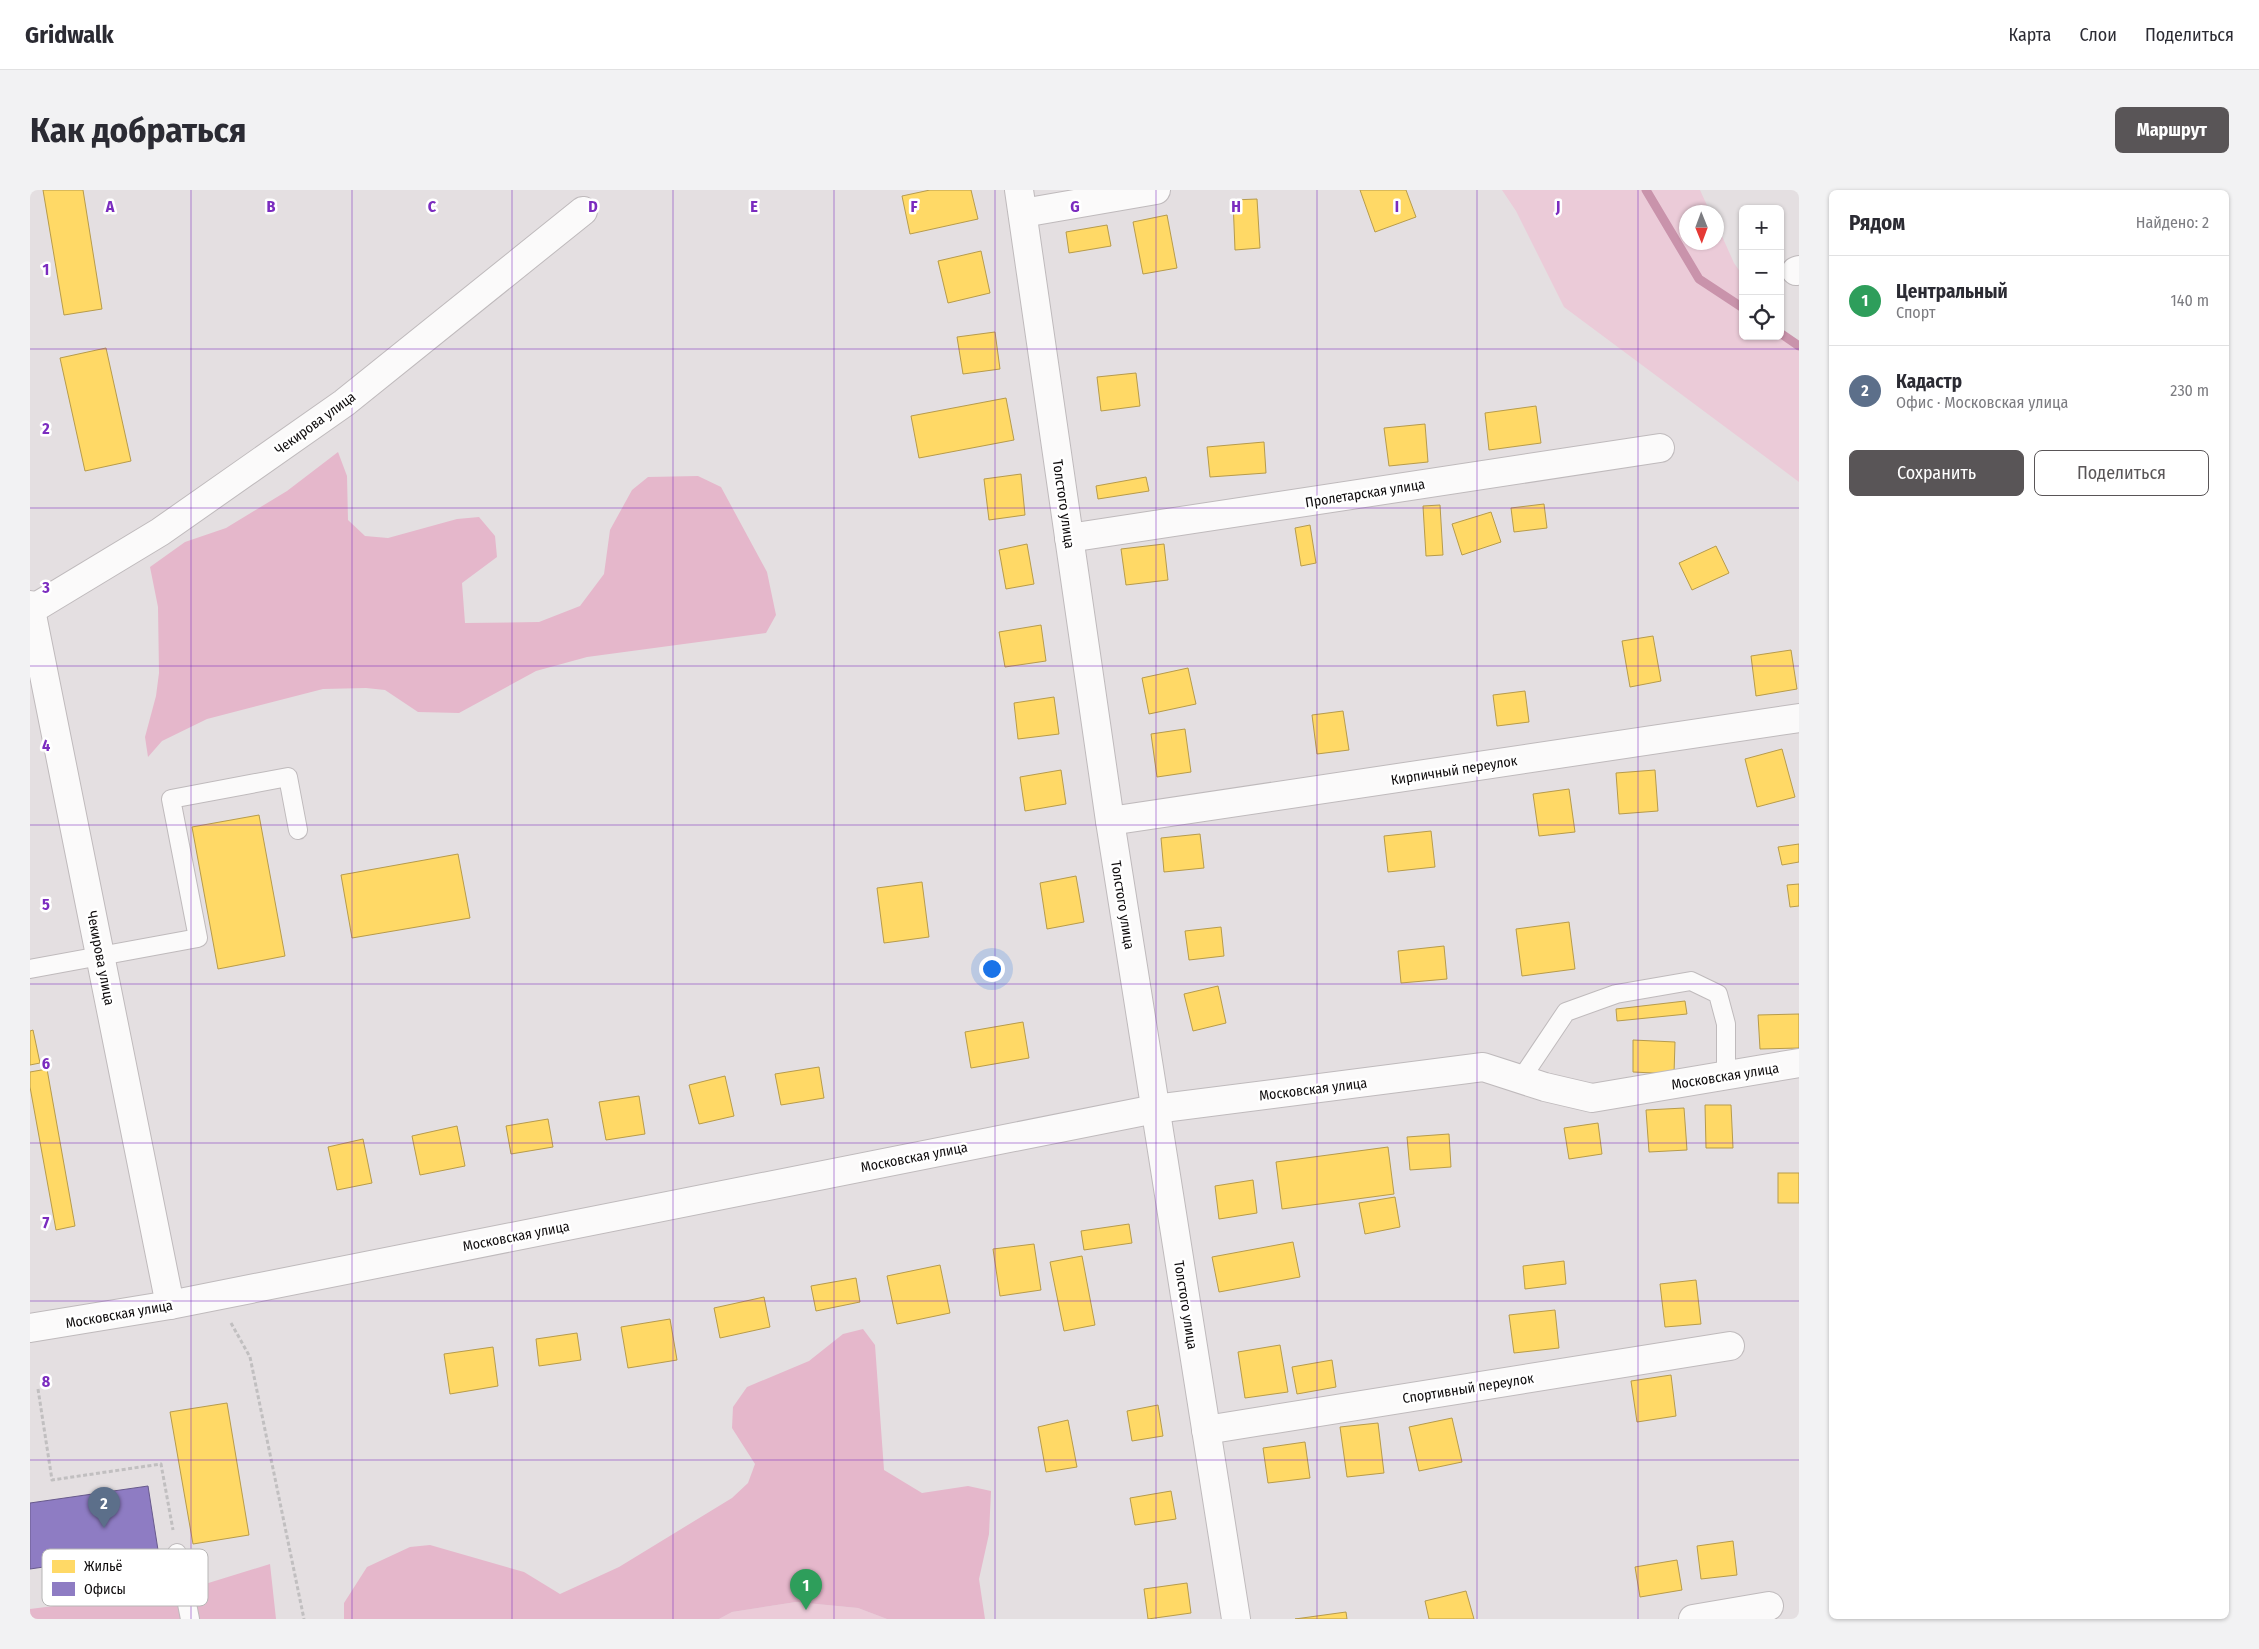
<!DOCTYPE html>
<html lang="ru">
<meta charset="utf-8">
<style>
body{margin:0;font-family:"Fira Sans Condensed",sans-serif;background:#f2f2f3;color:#2b2b33}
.controls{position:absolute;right:15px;top:15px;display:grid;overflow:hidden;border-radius:8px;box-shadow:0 1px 4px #0004}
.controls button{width:45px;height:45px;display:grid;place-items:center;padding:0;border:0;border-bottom:1px solid #e1e1e2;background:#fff;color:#2b2b33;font:25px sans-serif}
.compass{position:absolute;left:1649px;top:15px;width:45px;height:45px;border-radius:50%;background:#fff;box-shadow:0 1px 4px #0004;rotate:179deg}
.you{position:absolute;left:961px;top:778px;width:18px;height:18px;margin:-12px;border:4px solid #fff;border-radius:50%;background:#1a73e8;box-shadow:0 0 0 8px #1a73e833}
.badge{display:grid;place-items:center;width:32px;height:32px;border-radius:50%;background:#595557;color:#fff;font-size:16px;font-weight:700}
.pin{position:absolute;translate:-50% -41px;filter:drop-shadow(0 1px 2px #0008)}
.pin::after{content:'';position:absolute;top:26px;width:18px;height:15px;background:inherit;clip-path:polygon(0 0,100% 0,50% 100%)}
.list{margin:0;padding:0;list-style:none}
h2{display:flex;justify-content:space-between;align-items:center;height:65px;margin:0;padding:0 20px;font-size:21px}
h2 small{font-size:16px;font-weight:400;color:#7c7c81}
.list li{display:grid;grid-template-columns:32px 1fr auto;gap:15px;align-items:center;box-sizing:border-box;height:90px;padding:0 20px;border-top:1px solid #e1e1e2}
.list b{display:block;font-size:19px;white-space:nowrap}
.list p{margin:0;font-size:16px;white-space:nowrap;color:#7c7c81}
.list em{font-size:16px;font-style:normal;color:#7c7c81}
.actions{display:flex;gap:10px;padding:15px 20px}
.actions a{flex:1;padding:11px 0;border:1px solid #595557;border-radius:8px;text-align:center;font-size:18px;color:#595557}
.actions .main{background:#595557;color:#fff}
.icon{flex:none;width:28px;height:28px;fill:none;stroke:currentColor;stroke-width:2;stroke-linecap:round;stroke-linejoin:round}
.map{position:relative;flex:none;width:1769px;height:1429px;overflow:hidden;border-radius:8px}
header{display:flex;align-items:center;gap:30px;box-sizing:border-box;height:70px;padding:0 25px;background:#fff;border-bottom:1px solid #e1e1e2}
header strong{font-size:24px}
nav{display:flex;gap:28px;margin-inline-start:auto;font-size:18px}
.intro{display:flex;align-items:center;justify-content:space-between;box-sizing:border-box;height:120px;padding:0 30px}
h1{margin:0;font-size:35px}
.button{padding:12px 22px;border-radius:8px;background:#595557;color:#fff;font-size:18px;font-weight:700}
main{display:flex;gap:30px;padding:0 30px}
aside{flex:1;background:#fff;border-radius:8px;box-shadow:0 1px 4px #0004}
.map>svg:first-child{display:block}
.green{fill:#ebcbd8}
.forest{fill:#e5b7cb}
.homes{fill:#ffd966;stroke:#b79b4b}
.offices{fill:#8e7cc3;stroke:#685a8c}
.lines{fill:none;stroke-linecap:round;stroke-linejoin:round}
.stream{stroke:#c993ab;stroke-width:9}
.service-casing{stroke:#bfbabc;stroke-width:20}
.minor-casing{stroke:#bfbabc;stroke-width:30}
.path{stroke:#c1bfc0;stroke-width:3;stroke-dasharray:4 2.5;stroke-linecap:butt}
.service{stroke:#fbfafa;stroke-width:18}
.minor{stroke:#fbfafa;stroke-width:28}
.grid{fill:none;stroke:#7b2cbf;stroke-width:1;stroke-opacity:0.55}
.labels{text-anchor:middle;stroke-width:5;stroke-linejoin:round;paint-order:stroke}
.street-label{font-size:14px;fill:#0e0b0c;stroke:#fff}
.key{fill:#fff;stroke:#b7b6b6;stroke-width:1}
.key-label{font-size:14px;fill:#0e0b0c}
.grid-label{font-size:16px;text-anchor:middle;font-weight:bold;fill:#7b2cbf;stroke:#fff;stroke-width:5;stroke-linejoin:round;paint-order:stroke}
</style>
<header>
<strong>Gridwalk</strong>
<nav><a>Карта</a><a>Слои</a><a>Поделиться</a></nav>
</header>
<div class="intro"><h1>Как добраться</h1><a class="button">Маршрут</a></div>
<main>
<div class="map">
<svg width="1769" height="1429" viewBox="0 0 1769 1429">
<rect width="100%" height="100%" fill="#e4dfe1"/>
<g class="green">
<path d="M1472 0H1670L1680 22H1656V52H1686L1687 35 1704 73 1713 86V146H1750V138L1754 144 1769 153V292L1534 117 1486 21Z"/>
<path d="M766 1412 828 1418 857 1429H689L702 1422Z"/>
</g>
<g class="forest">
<path d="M308 262 317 286 318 330 335 346 358 348 427 329 449 327 465 346 467 367 432 393 435 433 509 432 550 416 574 384 580 340 602 300 618 287 668 286 691 297 737 382 746 425 736 443 557 467 506 481 429 523 388 522 355 500 336 498 293 499 177 529 132 551 118 567 115 547 126 506 129 483 128 417 120 377 155 352 196 338 257 301Z"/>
<path d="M833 1139 845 1155 854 1280 892 1303 938 1296 961 1301 959 1344 949 1389 955 1429H857L828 1418 766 1412 702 1422 689 1429H314V1413L337 1377 380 1357 400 1355 494 1382 530 1404 589 1377 702 1308 718 1293 725 1274 702 1238 703 1217 717 1197 779 1171 813 1144Z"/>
<path d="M240 1374 246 1429H0V1419L159 1399Z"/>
</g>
<g class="homes">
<path d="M13 0H53L72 119 34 125Z"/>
<path d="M900 0H941L948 29 880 44 872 6Z"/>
<path d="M1330 0H1376L1386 27 1345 42Z"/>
<path d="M1227 9 1230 58 1205 60 1203 10Z"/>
<path d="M1137 25 1147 78 1113 84 1103 32Z"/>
<path d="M1077 35 1081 56 1039 63 1036 42Z"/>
<path d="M951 61 960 103 918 113 908 71Z"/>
<path d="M965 142 970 179 933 184 927 147Z"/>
<path d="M76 158 101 271 55 281 30 168Z"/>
<path d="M1106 183 1110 216 1071 221 1067 187Z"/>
<path d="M976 208 984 250 889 268 881 226Z"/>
<path d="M1506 216 1511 253 1459 260 1455 223Z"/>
<path d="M1395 234 1398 272 1359 276 1354 238Z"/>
<path d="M1234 252 1236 283 1180 287 1177 257Z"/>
<path d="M991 284 995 325 959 330 954 289Z"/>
<path d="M1116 287 1119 301 1068 309 1066 296Z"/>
<path d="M1514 314 1517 338 1484 342 1481 318Z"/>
<path d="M1410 315 1413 365 1396 366 1393 316Z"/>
<path d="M1461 322 1471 352 1432 365 1422 334Z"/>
<path d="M1280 335 1286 373 1271 376 1265 338Z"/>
<path d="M997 354 1004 394 976 399 969 360Z"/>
<path d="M1134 354 1138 390 1096 395 1091 359Z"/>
<path d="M1686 356 1699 383 1662 400 1649 373Z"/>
<path d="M1011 435 1016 471 975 477 969 442Z"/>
<path d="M1623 446 1631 491 1600 497 1592 451Z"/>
<path d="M1761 460 1767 499 1726 506 1721 466Z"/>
<path d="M1158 478 1166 514 1119 524 1112 488Z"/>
<path d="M1495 501 1499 532 1467 536 1463 505Z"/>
<path d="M1024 507 1029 544 988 549 984 513Z"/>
<path d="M1313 521 1319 560 1287 564 1282 525Z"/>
<path d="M1155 539 1161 582 1127 587 1121 544Z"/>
<path d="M1752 559 1765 607 1727 617 1715 569Z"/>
<path d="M1031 580 1036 614 995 621 990 587Z"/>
<path d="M1625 580 1628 621 1589 624 1586 583Z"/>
<path d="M1539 599 1545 642 1509 646 1503 604Z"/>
<path d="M229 625 255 766 188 779 162 637Z"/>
<path d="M1401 641 1405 677 1358 682 1354 646Z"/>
<path d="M1170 644 1174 678 1134 682 1131 648Z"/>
<path d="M1769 654V672L1752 675 1748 657Z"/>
<path d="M428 664 440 728 322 748 311 685Z"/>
<path d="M1046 686 1054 732 1017 739 1010 693Z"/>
<path d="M892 692 899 747 854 753 847 698Z"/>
<path d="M1769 694V716L1760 717 1757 695Z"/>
<path d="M1539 732 1545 779 1492 786 1486 739Z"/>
<path d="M1191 737 1194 766 1159 770 1155 741Z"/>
<path d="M1414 756 1417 789 1371 793 1368 761Z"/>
<path d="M1188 796 1196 833 1163 841 1154 804Z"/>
<path d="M1655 811 1657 824 1587 831 1586 819Z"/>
<path d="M1769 824V858L1730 859 1728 825Z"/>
<path d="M993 832 999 868 941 878 935 842Z"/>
<path d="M3 840 10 873 0 875V841Z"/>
<path d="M1603 850 1645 852 1644 884 1603 882Z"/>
<path d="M789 877 794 908 751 915 745 884Z"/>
<path d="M17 879 45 1036 26 1040 0 897V882Z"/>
<path d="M695 886 704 926 669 934 659 895Z"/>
<path d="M609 906 615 944 576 950 569 912Z"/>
<path d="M1675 915H1701L1703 958H1676Z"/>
<path d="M1654 918 1657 960 1619 962 1616 920Z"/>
<path d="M518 929 523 957 481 964 476 936Z"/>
<path d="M1568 933 1572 964 1539 969 1534 938Z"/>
<path d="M427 936 435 976 390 985 382 946Z"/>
<path d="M1419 944 1421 977 1380 980 1377 947Z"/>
<path d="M333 949 342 993 307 1000 298 957Z"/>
<path d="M1358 957 1364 1004 1252 1019 1246 972Z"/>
<rect x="1748" y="983" width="21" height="30"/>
<path d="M1223 990 1227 1023 1189 1029 1185 996Z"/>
<path d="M1365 1007 1370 1037 1335 1044 1329 1013Z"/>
<path d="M1099 1034 1102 1053 1054 1060 1051 1041Z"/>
<path d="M1263 1052 1270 1087 1189 1102 1182 1067Z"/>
<path d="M1004 1054 1011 1100 970 1106 963 1059Z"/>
<path d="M1052 1066 1065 1135 1034 1141 1020 1072Z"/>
<path d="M1534 1071 1536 1094 1495 1099 1493 1076Z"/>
<path d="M910 1075 920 1123 867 1134 857 1086Z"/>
<path d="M826 1088 830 1112 786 1121 781 1096Z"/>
<path d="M1666 1090 1671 1134 1635 1137 1630 1094Z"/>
<path d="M734 1107 740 1137 690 1148 684 1118Z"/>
<path d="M1525 1120 1529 1158 1484 1163 1479 1125Z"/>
<path d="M640 1129 647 1170 598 1178 591 1137Z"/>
<path d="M547 1143 551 1170 509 1176 506 1149Z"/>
<path d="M1250 1155 1258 1202 1215 1208 1208 1162Z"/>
<path d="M463 1157 468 1196 420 1204 414 1164Z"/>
<path d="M1302 1170 1306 1197 1267 1204 1262 1177Z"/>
<path d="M1641 1185 1646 1226 1607 1232 1601 1191Z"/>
<path d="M197 1213 219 1345 163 1354 140 1222Z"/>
<path d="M1128 1215 1133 1246 1102 1251 1097 1221Z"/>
<path d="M1422 1228 1432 1272 1389 1281 1379 1237Z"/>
<path d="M1038 1230 1047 1277 1016 1282 1008 1237Z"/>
<path d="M1348 1233 1354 1283 1317 1287 1310 1237Z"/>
<path d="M1275 1252 1280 1288 1238 1293 1233 1258Z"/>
<path d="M1141 1301 1146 1329 1105 1335 1100 1308Z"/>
<path d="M1703 1351 1707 1385 1671 1389 1667 1356Z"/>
<path d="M1647 1370 1652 1400 1610 1407 1605 1377Z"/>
<path d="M1157 1393 1161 1423 1118 1429 1114 1399Z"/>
<path d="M1436 1401 1444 1429H1399L1395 1411Z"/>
<path d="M1316 1422 1317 1429H1265Z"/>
</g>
<path class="offices" d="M118 1296 128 1360 0 1379V1313Z"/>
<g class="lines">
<g class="stream">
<path d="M1616 0 1669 89 1713 118"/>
<path d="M1750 143 1769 156"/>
</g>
<g class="service-casing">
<g id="service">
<path d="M0 779 168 748 141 609 258 587 268 640"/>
<path d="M1491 889 1536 822 1586 804 1661 791 1688 804 1696 834V885"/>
<path d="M147 1363 160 1429"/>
</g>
</g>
<g class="minor-casing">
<g id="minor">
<path d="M989 0 1080 631 1206 1429"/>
<path d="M993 23 1126 0"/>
<path d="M1766 81 1769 80"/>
<path d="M1039 348 1630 258"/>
<path d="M0 415 140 1115"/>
<path d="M1 420 130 342 314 213 553 21"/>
<path d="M1080 631 1769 528"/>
<path d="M0 1138 140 1115 1125 919 1453 877 1515 897 1562 908 1769 873"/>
<path d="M1176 1240 1700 1156"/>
<path d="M1663 1429 1739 1416"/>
</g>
</g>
<g class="path">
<path d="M201 1133 220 1167 274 1429"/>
<path d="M8 1199 22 1290 131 1274 143 1340"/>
</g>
<use href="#service" class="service"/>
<use href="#minor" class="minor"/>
</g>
<path class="grid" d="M161 0V1429M322 0V1429M482 0V1429M643 0V1429M804 0V1429M965 0V1429M1126 0V1429M1287 0V1429M1447 0V1429M1608 0V1429M0 159H1769M0 318H1769M0 476H1769M0 635H1769M0 794H1769M0 953H1769M0 1111H1769M0 1270H1769"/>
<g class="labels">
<g class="street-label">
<text transform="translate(285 233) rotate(-36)" y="5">Чекирова улица</text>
<text transform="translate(1335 303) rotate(-9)" y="5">Пролетарская улица</text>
<text transform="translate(1034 314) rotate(82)" y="5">Толстого улица</text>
<text transform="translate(1424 580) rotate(-9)" y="5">Кирпичный переулок</text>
<text transform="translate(1093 715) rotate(81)" y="5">Толстого улица</text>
<text transform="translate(71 768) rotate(79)" y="5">Чекирова улица</text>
<text transform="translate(1695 886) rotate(-9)" y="5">Московская улица</text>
<text transform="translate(1283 899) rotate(-7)" y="5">Московская улица</text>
<text transform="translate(884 967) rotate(-11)" y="5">Московская улица</text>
<text transform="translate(486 1046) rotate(-11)" y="5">Московская улица</text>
<text transform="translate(1156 1115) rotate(81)" y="5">Толстого улица</text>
<text transform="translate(89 1124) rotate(-10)" y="5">Московская улица</text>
<text transform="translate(1438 1198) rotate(-9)" y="5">Спортивный переулок</text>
</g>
</g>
<rect x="12" y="1359" width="166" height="57" rx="8" class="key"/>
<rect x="22" y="1370" width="23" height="13" fill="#ffd966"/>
<rect x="22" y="1392" width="23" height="14" fill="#8e7cc3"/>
<g class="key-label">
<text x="54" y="1381">Жильё</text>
<text x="54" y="1404">Офисы</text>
</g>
<g class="grid-label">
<text x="80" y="22">A</text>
<text x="241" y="22">B</text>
<text x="402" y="22">C</text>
<text x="563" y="22">D</text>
<text x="724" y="22">E</text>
<text x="884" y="22">F</text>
<text x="1045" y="22">G</text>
<text x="1206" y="22">H</text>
<text x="1367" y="22">I</text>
<text x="1528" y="22">J</text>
<text x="16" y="85">1</text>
<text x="16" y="244">2</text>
<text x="16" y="403">3</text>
<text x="16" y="561">4</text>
<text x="16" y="720">5</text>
<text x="16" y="879">6</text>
<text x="16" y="1038">7</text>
<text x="16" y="1197">8</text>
</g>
</svg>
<div class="controls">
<button>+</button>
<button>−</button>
<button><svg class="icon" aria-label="locate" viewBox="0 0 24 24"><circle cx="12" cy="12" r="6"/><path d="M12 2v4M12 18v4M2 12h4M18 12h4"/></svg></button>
</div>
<svg class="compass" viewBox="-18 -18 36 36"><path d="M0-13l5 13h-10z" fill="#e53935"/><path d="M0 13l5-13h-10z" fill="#7c7c81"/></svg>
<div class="you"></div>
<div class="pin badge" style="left:776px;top:1420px;background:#2e9e5b">1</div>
<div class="pin badge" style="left:74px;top:1338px;background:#5c6f8a">2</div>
</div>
<aside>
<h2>Рядом<small>Найдено: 2</small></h2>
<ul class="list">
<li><span class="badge" style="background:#2e9e5b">1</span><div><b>Центральный</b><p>Спорт</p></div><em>140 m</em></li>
<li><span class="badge" style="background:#5c6f8a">2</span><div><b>Кадастр</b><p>Офис · Московская улица</p></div><em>230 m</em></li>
</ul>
<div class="actions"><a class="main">Сохранить</a><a>Поделиться</a></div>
</aside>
</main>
